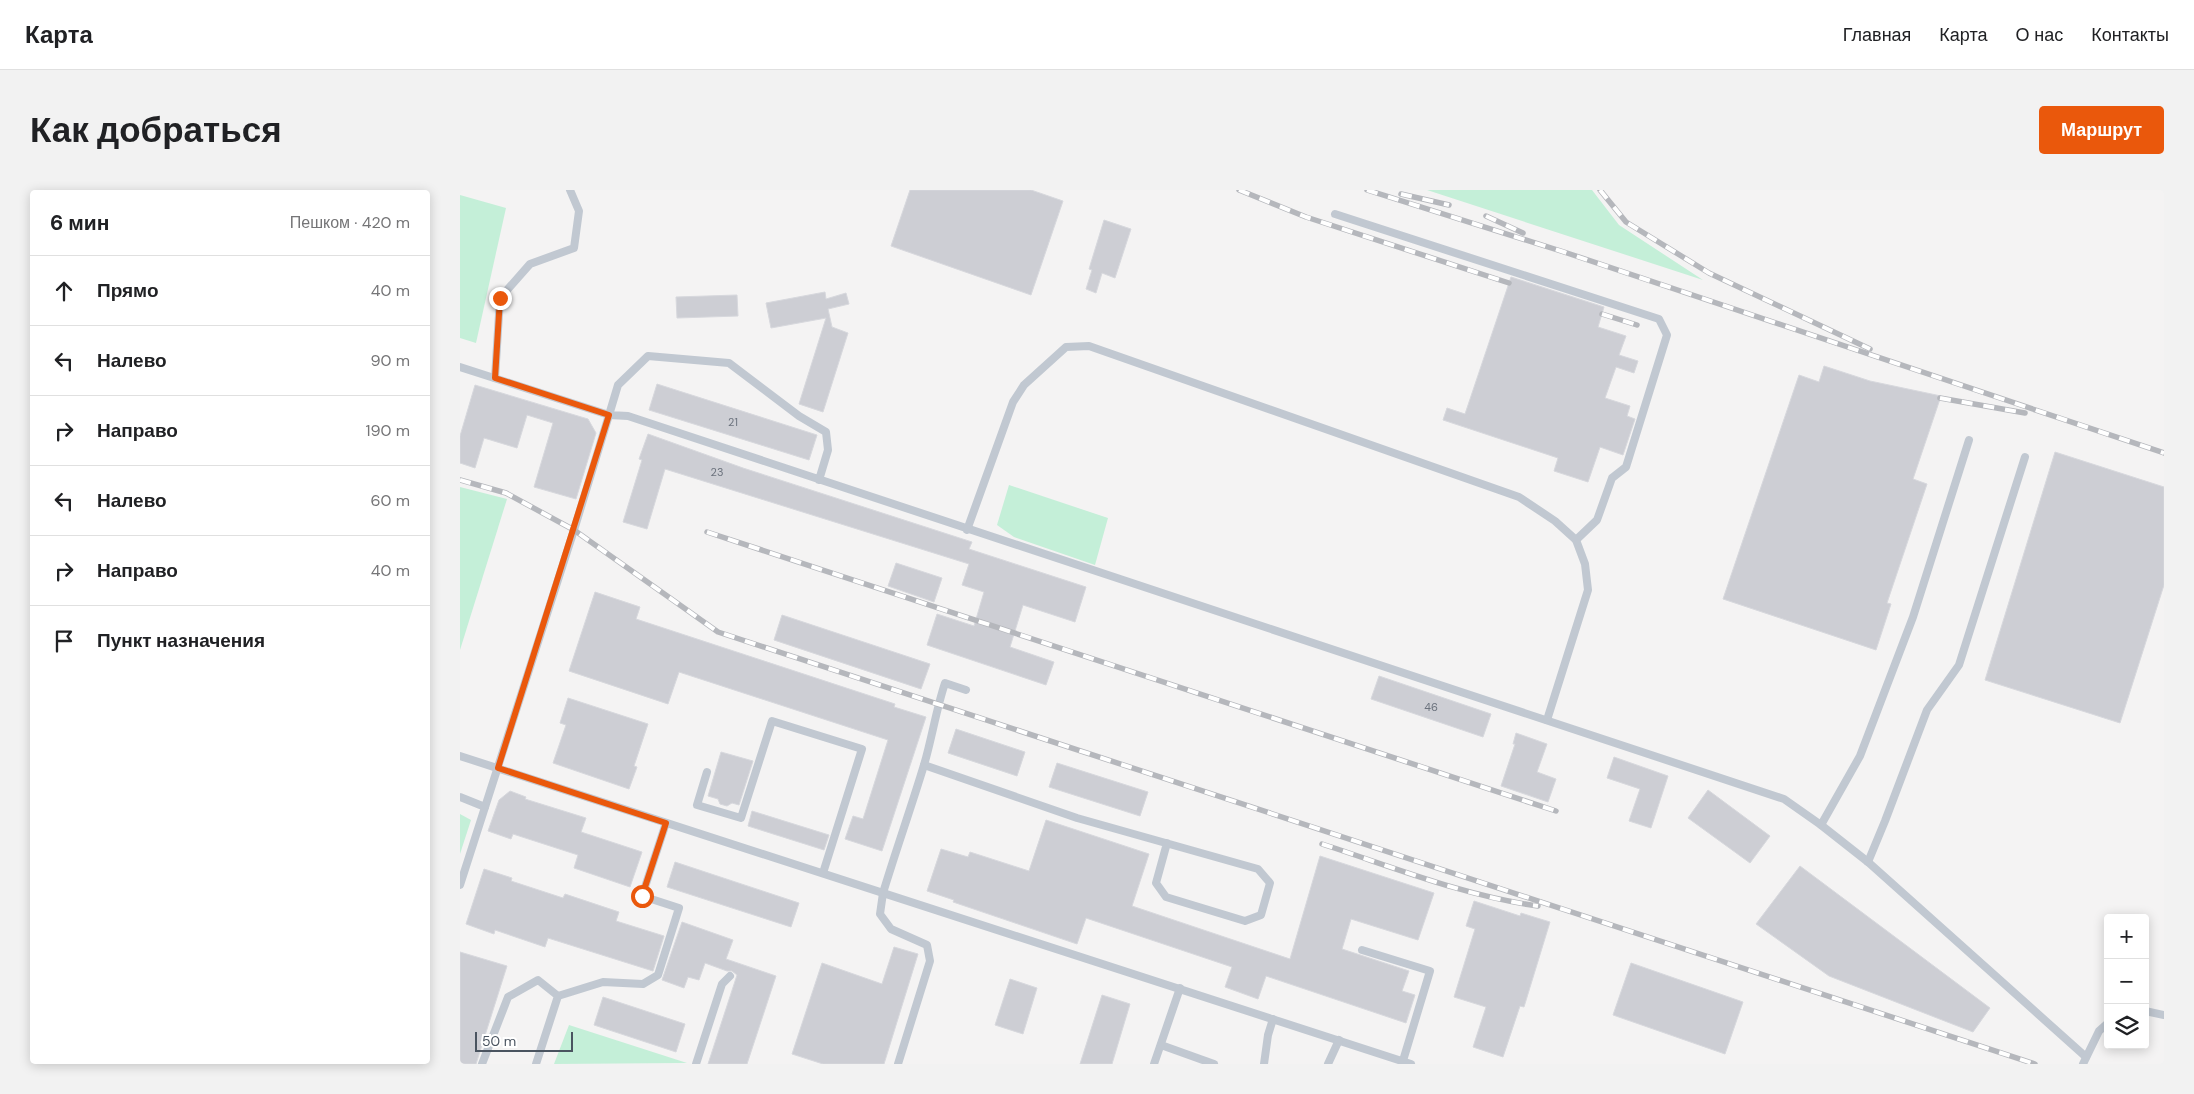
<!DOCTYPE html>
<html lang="ru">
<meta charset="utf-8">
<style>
body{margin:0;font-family:"DM Sans",sans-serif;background:#f2f2f2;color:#202124}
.controls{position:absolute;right:15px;bottom:15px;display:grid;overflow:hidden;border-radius:5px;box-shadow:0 2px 12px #0003}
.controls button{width:45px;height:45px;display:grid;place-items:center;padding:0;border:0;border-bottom:1px solid #e0e0e0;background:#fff;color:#202124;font:25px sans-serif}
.scale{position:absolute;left:15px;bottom:12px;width:98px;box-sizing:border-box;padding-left:5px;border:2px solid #4a5460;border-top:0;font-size:14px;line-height:18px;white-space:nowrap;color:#4a5460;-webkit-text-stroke:4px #fff;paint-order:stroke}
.stop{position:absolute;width:15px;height:15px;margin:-11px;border:4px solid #ea580c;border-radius:50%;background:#fff}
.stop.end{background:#ea580c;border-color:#fff;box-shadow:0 1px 5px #0008}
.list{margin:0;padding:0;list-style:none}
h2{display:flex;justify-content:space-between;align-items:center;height:65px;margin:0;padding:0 20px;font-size:21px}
h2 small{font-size:16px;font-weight:400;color:#757577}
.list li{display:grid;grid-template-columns:32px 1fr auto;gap:15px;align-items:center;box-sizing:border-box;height:70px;padding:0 20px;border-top:1px solid #e0e0e0}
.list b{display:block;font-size:19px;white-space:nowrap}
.list em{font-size:16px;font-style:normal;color:#757577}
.icon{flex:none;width:28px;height:28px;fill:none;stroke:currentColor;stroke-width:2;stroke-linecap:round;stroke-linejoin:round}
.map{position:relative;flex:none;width:1704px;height:874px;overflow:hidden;border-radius:5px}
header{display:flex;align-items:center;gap:30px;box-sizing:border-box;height:70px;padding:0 25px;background:#fff;border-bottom:1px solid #e0e0e0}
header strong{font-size:24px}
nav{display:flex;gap:28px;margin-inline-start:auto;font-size:18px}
.intro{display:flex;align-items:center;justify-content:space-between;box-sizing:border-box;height:120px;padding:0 30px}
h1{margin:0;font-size:35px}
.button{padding:12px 22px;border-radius:5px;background:#ea580c;color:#fff;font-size:18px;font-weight:700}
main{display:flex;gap:30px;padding:0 30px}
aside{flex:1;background:#fff;border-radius:5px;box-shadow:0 2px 12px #0003}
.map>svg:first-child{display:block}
.green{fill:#c4efd8}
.building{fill:#cdced4;stroke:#d7d8dd}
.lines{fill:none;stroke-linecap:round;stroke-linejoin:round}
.service{stroke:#c1c8d1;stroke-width:8}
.rail-casing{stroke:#b5b7bc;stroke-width:5.5}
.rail{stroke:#fff;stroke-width:4;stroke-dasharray:11;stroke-linecap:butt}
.route{stroke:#ea580c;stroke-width:6}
.labels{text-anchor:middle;stroke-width:5;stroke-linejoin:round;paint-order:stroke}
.number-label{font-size:11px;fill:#6b727d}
</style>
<header>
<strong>Карта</strong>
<nav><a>Главная</a><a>Карта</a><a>О нас</a><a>Контакты</a></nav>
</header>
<div class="intro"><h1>Как добраться</h1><a class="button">Маршрут</a></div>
<main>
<aside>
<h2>6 мин<small>Пешком · 420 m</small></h2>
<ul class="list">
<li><svg class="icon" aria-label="ahead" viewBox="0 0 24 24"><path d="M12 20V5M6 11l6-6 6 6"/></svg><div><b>Прямо</b></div><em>40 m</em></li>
<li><svg class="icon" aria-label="left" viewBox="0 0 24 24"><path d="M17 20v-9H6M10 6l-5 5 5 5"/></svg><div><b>Налево</b></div><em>90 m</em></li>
<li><svg class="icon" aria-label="right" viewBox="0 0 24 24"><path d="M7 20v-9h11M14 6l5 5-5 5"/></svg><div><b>Направо</b></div><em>190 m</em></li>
<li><svg class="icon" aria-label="left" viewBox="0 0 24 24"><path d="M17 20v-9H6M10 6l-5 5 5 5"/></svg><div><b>Налево</b></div><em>60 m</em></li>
<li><svg class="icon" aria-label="right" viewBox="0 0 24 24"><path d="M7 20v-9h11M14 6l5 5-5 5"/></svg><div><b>Направо</b></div><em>40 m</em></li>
<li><svg class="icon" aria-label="arrive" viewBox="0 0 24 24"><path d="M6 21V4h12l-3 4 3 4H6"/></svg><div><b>Пункт назначения</b></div></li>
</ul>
</aside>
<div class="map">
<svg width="1704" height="874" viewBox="0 0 1704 874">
<rect width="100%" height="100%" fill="#f4f3f3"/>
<g class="green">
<path d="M967 0H1132L1159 35 1243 90Z"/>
<path d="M0 5 46 18 16 153 0 148Z"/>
<path d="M549 295 648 328 635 375 554 347 537 335Z"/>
<path d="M0 297 47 309 0 460Z"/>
<path d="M0 624 11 630 0 664Z"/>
<path d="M109 835 227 873 94 874Z"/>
</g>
<g class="building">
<path d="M450 0H571L603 11 571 105 431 56Z"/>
<path d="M644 30 671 39 655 88 642 83 636 103 626 99 632 80 629 79Z"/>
<path d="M1051 87 1144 117 1138 137 1166 146 1159 165 1178 171 1174 183 1156 177 1145 208 1170 216 1167 226 1175 229 1163 265 1140 257 1128 292 1094 281 1098 268 983 230 987 218 1005 224Z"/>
<path d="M365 102 366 109 386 103 389 114 368 119 372 137 388 143 363 222 339 214 366 128 311 138 306 113Z"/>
<path d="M277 105 278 126 217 128 216 107Z"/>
<path d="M1364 176 1410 191 1481 206 1453 289 1467 294 1427 413 1431 414 1416 460 1263 409 1339 185 1359 192Z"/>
<path d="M197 194 357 245 349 270 189 220Z"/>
<path d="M15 195 128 229 136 243 116 309 74 297 93 233 67 225 57 258 24 248 15 278 0 273V246Z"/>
<path d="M188 244 283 278 512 352 509 359 626 397 615 432 563 415 550 457 594 472 586 495 467 455 477 424 514 436 524 402 502 395 509 374 205 279 187 339 163 332 182 270 179 269Z"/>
<path d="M1595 262 1704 297V395L1660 533 1525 490Z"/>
<path d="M436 373 482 388 474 412 428 396Z"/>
<path d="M135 402 180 417 176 429 435 514 434 517 466 527 422 661 385 649 393 626 403 629 428 550 219 482 208 514 109 481Z"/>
<path d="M322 425 470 474 461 499 314 450Z"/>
<path d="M919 486 1031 524 1023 547 911 509Z"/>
<path d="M108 508 188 534 174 576 177 577 169 599 93 573 106 535 100 533Z"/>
<path d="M496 539 565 562 557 586 488 563Z"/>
<path d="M1056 543 1087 554 1077 582 1096 589 1088 612 1041 596 1055 554H1053Z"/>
<path d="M261 562 293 571 279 615 272 613 267 616 260 614 258 609 248 606Z"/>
<path d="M1154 567 1208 586 1191 638 1169 631 1180 599 1147 588Z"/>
<path d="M597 573 688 602 680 626 589 597Z"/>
<path d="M1248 600 1310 646 1290 673 1228 628Z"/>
<path d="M50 601 66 607 65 609 126 628 121 642 182 662 170 697 114 678 118 665 53 644 51 649 28 641 39 610Z"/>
<path d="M292 621 369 645 364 660 288 636Z"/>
<path d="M586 630 689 664 672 716 830 769 860 666 974 703 958 750 891 729 882 759 949 781 942 801 955 805 946 833 806 786 798 809 765 797 772 777 626 728 617 754 493 712 494 710 467 701 481 659 508 667 510 662 569 681Z"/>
<path d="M215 672 339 713 331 737 207 697Z"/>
<path d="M1340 676 1530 818 1513 842 1369 786 1296 734Z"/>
<path d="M24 679 52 688 51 691 103 708 105 704 159 722 156 731 204 746 193 781 88 748 85 757 35 740 34 744 6 734Z"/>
<path d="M1014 711 1060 726 1061 723 1090 732 1064 817 1060 816 1043 867 1013 857 1026 817 994 807 1015 739 1006 736Z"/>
<path d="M222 732 273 750 266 769 316 786 287 874H248L277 785 272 781H267L245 773 239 790 228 787 224 798 202 790Z"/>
<path d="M434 757 458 764 424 874H363L332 864 362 773 422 794Z"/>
<path d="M0 762 47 776 16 874H0Z"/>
<path d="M1171 773 1283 812 1265 864 1153 825Z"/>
<path d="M550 789 577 798 563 844 535 835Z"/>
<path d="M642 805 670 814 652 874H620Z"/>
<path d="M143 807 225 834 216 862 134 835Z"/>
</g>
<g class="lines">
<g class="service">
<path d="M875 24 1199 129 1207 145 1166 277 1152 288 1137 330 1116 350"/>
<path d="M0 177 149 225 114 340 0 695"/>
<path d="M35 188 40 108 70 74 114 58 119 21 110 0"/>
<path d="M359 290 368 260 366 242 339 226 269 173 188 166 158 195 149 225 168 226C553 355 939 481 1324 609L1361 635 1408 672 1626 867"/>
<path d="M507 340 553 212 564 195 606 157 629 156 1059 307 1095 331 1116 350 1125 374 1128 400 1087 530"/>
<path d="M0 566 951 874"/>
<path d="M464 575 617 628 798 679 810 693 801 725 785 731 706 707 696 693 707 653"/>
<path d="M247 582 237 615 281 628 312 531 402 559 363 683"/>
<path d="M0 607 25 617"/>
<path d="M1361 635 1400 566 1453 427 1509 250"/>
<path d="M1408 672 1425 631 1467 520 1499 475 1565 267"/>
<path d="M902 760 970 781 942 874"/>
<path d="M98 806 143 792 183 794 198 785 219 718 182 706 206 633"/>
<path d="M1685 821 1704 825"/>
<path d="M701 855 754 874"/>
<path d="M22 874 48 807 78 790 98 806 76 874"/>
<path d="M236 874 262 794 270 786"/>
<path d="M438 874 470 771 467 755 431 739 420 724 423 703C436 660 451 618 464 575 472 548 476 520 485 493L506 500"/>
<path d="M694 874 720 798"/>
<path d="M804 874 808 845 813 829"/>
<path d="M868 874 879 850"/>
<path d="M1623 874 1639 841 1648 833"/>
</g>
<g class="rail-casing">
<g id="rail">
<path d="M779 0 846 27 1049 93"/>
<path d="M907 0 1104 62 1704 263"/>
<path d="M1140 0 1166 32 1249 83 1410 159"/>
<path d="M941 4 989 15"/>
<path d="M1026 26 1063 43"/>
<path d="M1142 124 1177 135"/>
<path d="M1480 208 1565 223"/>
<path d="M0 290 46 303 114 340 258 442 1575 874"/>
<path d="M247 342 1096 621"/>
<path d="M862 654C933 677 1004 706 1078 716"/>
</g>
</g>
<use href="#rail" class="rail"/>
</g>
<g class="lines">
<path class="route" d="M40 108 35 188 149 225 38 578 206 633 182 706"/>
</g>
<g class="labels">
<g class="number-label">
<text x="273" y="236">21</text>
<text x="257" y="286">23</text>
<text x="971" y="521">46</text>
</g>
</g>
</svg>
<div class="controls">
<button>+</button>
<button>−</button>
<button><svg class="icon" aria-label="layers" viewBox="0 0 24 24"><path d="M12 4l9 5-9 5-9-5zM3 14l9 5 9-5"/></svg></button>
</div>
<div class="scale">50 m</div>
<div class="stop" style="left:182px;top:706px"></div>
<div class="stop end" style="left:40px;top:108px"></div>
</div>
</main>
